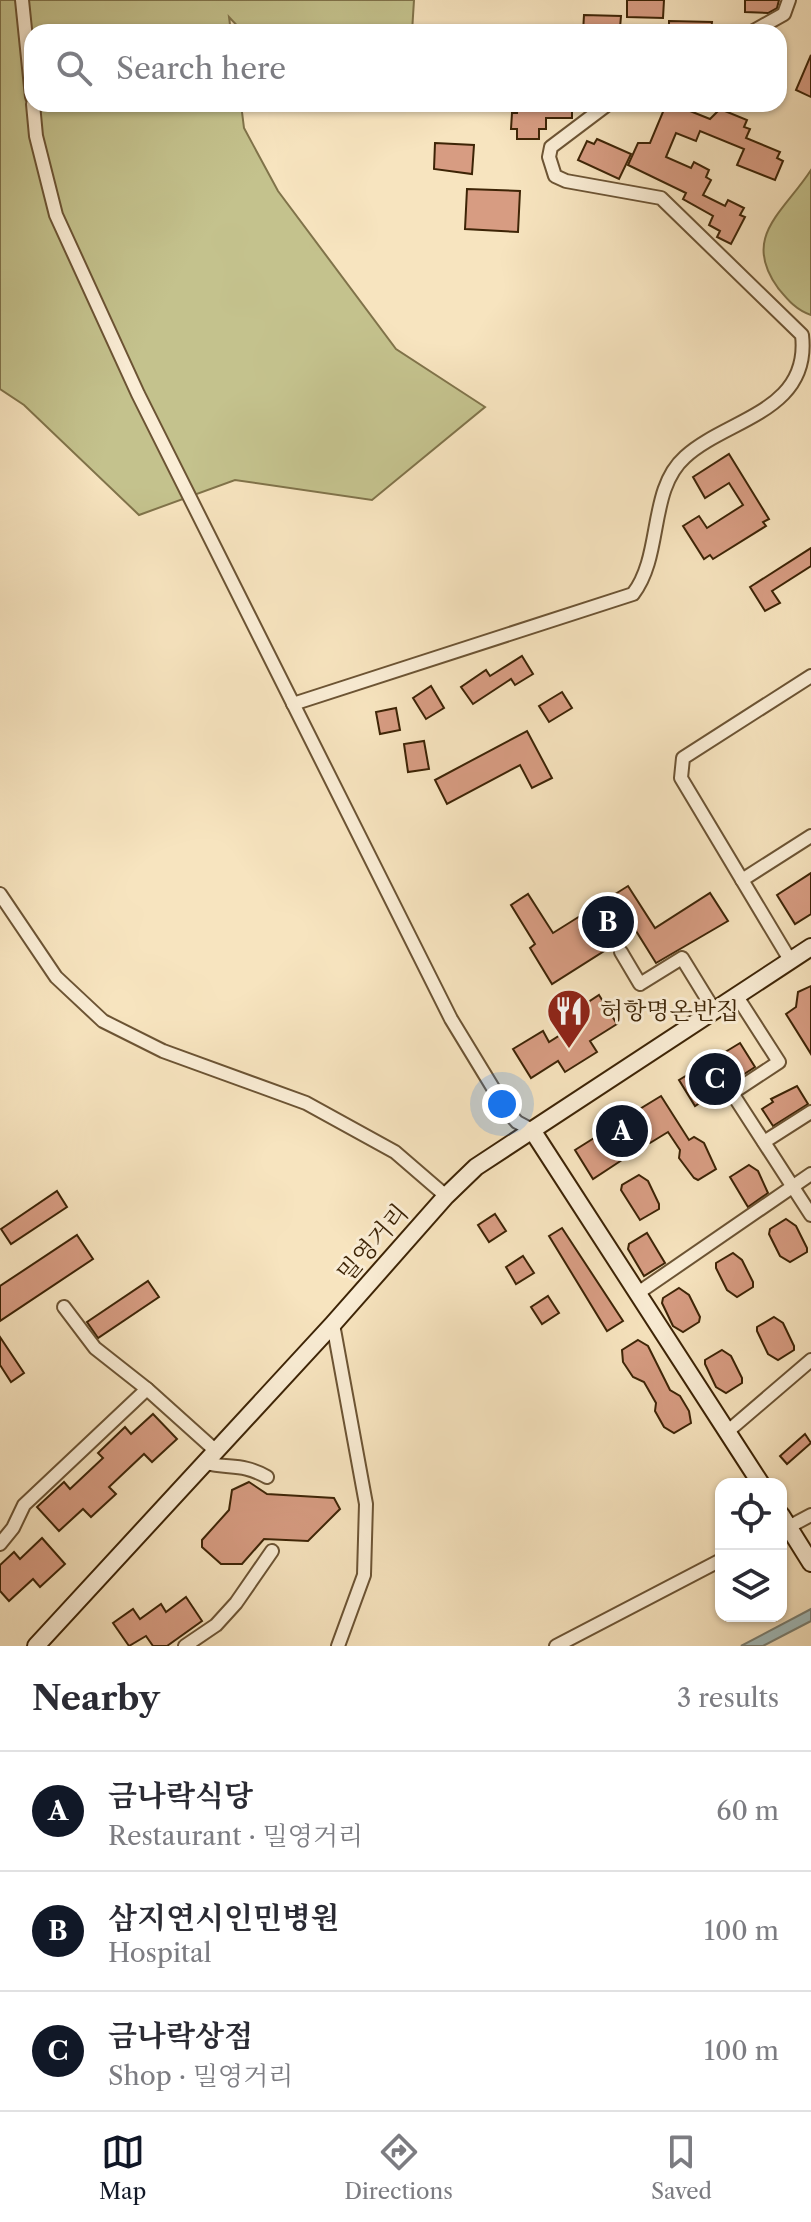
<!DOCTYPE html>
<meta charset="utf-8">
<style>
body{margin:0;font-family:"Libre Caslon Text","Noto Serif KR",serif;background:#f7f7f7;color:#2b2b33}
.controls{position:absolute;right:24px;bottom:24px;display:grid;overflow:hidden;border-radius:16px;box-shadow:0 2px 6px #0004}
.controls button{width:72px;height:72px;display:grid;place-items:center;padding:0;border:0;border-bottom:2px solid #e1e1e2;background:#fff;color:#2b2b33;font:40px sans-serif}
.you{position:absolute;left:502px;top:1104px;width:28px;height:28px;margin:-20px;border:6px solid #fff;border-radius:50%;background:#1a73e8;box-shadow:0 0 0 12px #1a73e833}
.badge{display:grid;place-items:center;width:52px;height:52px;border-radius:50%;background:#111827;color:#fff;font-size:26px;font-weight:700}
.pin{position:absolute;translate:-50% -50%;border:4px solid #fff;box-shadow:0 2px 8px #0006}
.list{margin:0;padding:0;list-style:none}
h2{display:flex;justify-content:space-between;align-items:center;height:104px;margin:0;padding:0 32px;font-size:34px}
h2 small{font-size:26px;font-weight:400;color:#7c7c81}
.list li{display:grid;grid-template-columns:52px 1fr auto;gap:24px;align-items:center;box-sizing:border-box;height:120px;padding:0 32px;border-top:2px solid #e1e1e2}
.list b{display:block;font-size:30px;white-space:nowrap}
.list p{margin:0;font-size:26px;white-space:nowrap;color:#7c7c81}
.list em{font-size:26px;font-style:normal;color:#7c7c81}
.icon{flex:none;width:44px;height:44px;fill:none;stroke:currentColor;stroke-width:2;stroke-linecap:round;stroke-linejoin:round}
.map{position:relative;flex:none;width:811px;height:1646px;overflow:hidden}
.search{position:absolute;background:#fff;box-shadow:0 2px 6px #0004;left:24px;right:24px;top:24px;height:88px;display:flex;align-items:center;gap:20px;box-sizing:border-box;padding:0 28px;border-radius:24px;color:#7c7c81;font-size:30px}
.sheet{height:464px;background:#fff}
nav{display:flex;justify-content:space-around;align-items:center;box-sizing:border-box;height:112px;border-top:2px solid #e1e1e2;background:#fff;font-size:22px;color:#7c7c81}
nav a{display:grid;justify-items:center;gap:4px}
nav .on{color:#111827}
.map>svg:first-child{display:block}
.green{fill:#c4c28d;stroke:#80734a;stroke-width:2}
.water{fill:#a1bcbc;stroke:#797f73;stroke-width:2}
.building{fill:#d79c82;stroke:#3d2406;stroke-width:2}
.lines{fill:none;stroke-linecap:round;stroke-linejoin:round}
.street-casing{stroke:#6c5434;stroke-width:16}
.secondary-casing{stroke:#3d2406;stroke-width:20}
.street{stroke:#faedd5;stroke-width:12}
.secondary{stroke:#faedd5;stroke-width:16}
.labels{text-anchor:middle;stroke-width:6;stroke-linejoin:round;paint-order:stroke}
.poi-label{font-size:24px;fill:#3d2406;stroke:#faedd5;text-anchor:start}
.street-label{font-size:24px;fill:#3d2406;stroke:#faedd5}
</style>
<div class="map">
<svg width="811" height="1646" viewBox="0 0 811 1646">
<rect width="100%" height="100%" fill="#f7e4bf"/>
<filter id="stains"><feTurbulence type="fractalNoise" baseFrequency=".0025" numOctaves="4"/><feColorMatrix values="0 0 0 0 .2 0 0 0 0 .09 0 0 0 0 .02 0 0 0 .5 -.17"/></filter>
<radialGradient id="worn" r=".72"><stop offset=".6" stop-color="#630" stop-opacity="0"/><stop offset="1" stop-color="#630" stop-opacity=".3"/></radialGradient>
<g class="green">
<path d="M0 0H414L412 32H243L229 17 231 32H32V104H241L244 128 278 191 396 349 485 407 372 500 235 480 139 515 24 405 0 389Z"/>
<path d="M811 170V315C796 310 788 300 778 288 741 237 783 213 811 170Z"/>
</g>
<path class="water" d="M811 1609V1621L763 1646H741Z"/>
<g class="building">
<path d="M627 0H664L663 18 627 17Z"/>
<path d="M745 0H779L777 8 768 13 745 12Z"/>
<path d="M584 15 621 16 620 28H615L614 32H583Z"/>
<path d="M669 21 712 22 711 32H669Z"/>
<path d="M811 55V97L796 90Z"/>
<path d="M544 104H572V118H546V129H539V139H517V129H511L512 113H517V109H544Z"/>
<path d="M675 105 710 119 720 109 747 120 744 127 750 129 746 138 780 152 777 158 783 161 775 180 737 165 744 149 700 131 696 141 676 133 666 157 691 168 694 162 709 170 706 177 711 180 703 195 725 206 728 200 744 208 740 215 745 217 731 244 717 237 720 231 709 225 713 216 683 199 686 193 628 165 638 143H650L665 107 673 110Z"/>
<path d="M597 139 631 154 619 179 578 160 587 141 594 144Z"/>
<path d="M435 143 474 145 472 174 434 169Z"/>
<path d="M467 189 520 191 518 232 465 229Z"/>
<path d="M729 454 769 519 763 522 766 526 713 559 710 555 704 559 683 526 699 516 707 528 743 505 729 483 705 498 693 477Z"/>
<path d="M811 548V566L772 591 780 603 765 611 750 587Z"/>
<path d="M522 656 533 674 515 685 511 679 473 704 461 687 486 670 490 676Z"/>
<path d="M431 686 444 708 426 719 413 698Z"/>
<path d="M562 692 572 708 549 722 539 706Z"/>
<path d="M396 708 400 730 380 734 376 712Z"/>
<path d="M527 731 552 778 532 788 520 765 447 804 435 780Z"/>
<path d="M424 741 429 769 408 772 404 744Z"/>
<path d="M811 873V914L795 924 777 895Z"/>
<path d="M628 886 655 928 710 893 728 921 656 963 636 931 552 984 530 948 535 944 511 905 528 894 553 933Z"/>
<path d="M811 986V1054L786 1014 796 1007 798 992Z"/>
<path d="M599 995 617 1024 590 1041 597 1052 565 1072 558 1061 531 1078 513 1049 543 1031 549 1042 576 1025 570 1014Z"/>
<path d="M740 1043 755 1067 695 1106 679 1080Z"/>
<path d="M797 1086 808 1104 773 1126 762 1109 773 1102 771 1099Z"/>
<path d="M661 1096 689 1140 694 1137 704 1143 716 1169 698 1180 694 1178 679 1158 680 1150 668 1132 650 1143 646 1137 619 1154 622 1160 593 1179 575 1150 602 1133 598 1127 630 1107 633 1113Z"/>
<path d="M749 1165 758 1171 768 1193 748 1207 730 1177Z"/>
<path d="M639 1175 648 1181 659 1204V1209L640 1220 621 1190 622 1185Z"/>
<path d="M57 1191 67 1207 11 1244 1 1229Z"/>
<path d="M495 1214 506 1231 489 1242 478 1225Z"/>
<path d="M786 1219 796 1226 807 1248V1252L790 1262 780 1256 769 1234 770 1229Z"/>
<path d="M562 1228 623 1321 607 1331 549 1236Z"/>
<path d="M647 1233 665 1263 644 1276 628 1249 629 1244Z"/>
<path d="M77 1235 93 1259 0 1321V1286Z"/>
<path d="M733 1253 742 1260 753 1282V1287L737 1297 727 1290 716 1268V1263Z"/>
<path d="M523 1256 534 1273 516 1284 506 1267Z"/>
<path d="M148 1281 159 1297 98 1338 87 1322Z"/>
<path d="M679 1288 689 1295 700 1317 699 1322 683 1332 673 1326 662 1303 663 1298Z"/>
<path d="M548 1296 559 1313 542 1324 531 1307Z"/>
<path d="M774 1317 783 1323 794 1346V1350L778 1360 768 1354 757 1331V1327Z"/>
<path d="M0 1337 24 1373 11 1382 0 1365Z"/>
<path d="M638 1340 648 1346 670 1390 680 1396 689 1411 691 1423 674 1433 664 1427 655 1411 656 1403 644 1382 633 1377 623 1362 622 1350Z"/>
<path d="M722 1350 731 1356 742 1378V1383L726 1393 716 1387 705 1364V1360Z"/>
<path d="M153 1414 177 1439 152 1462 144 1454 109 1487 116 1494 91 1517 83 1509 59 1531 37 1507 64 1482 70 1489 103 1458 98 1453 125 1427 131 1434Z"/>
<path d="M805 1434 811 1443 787 1464 780 1456Z"/>
<path d="M249 1482 267 1494 334 1498 340 1509 308 1541 264 1539 242 1564H221L202 1547V1540L229 1510 232 1490Z"/>
<path d="M42 1538 65 1564 40 1587 33 1579 9 1601 0 1591V1565L14 1552 20 1559Z"/>
<path d="M186 1597 202 1621 167 1646H153L146 1636 129 1646 113 1623 133 1609 140 1619 161 1604 166 1612Z"/>
</g>
<g class="lines">
<g class="street-casing">
<g id="street">
<path d="M22 0 32 97"/>
<path d="M752 32 784 14 789 0"/>
<path d="M33 104 36 136 56 215 138 394 451 1019 507 1111 517 1122 532 1130"/>
<path d="M293 704 633 594C663 555 648 490 685 457 726 419 811 412 802 335L661 198 566 181 555 176 549 157 551 147 608 104"/>
<path d="M742 880 811 836"/>
<path d="M0 894 56 977 103 1021 163 1051 306 1103 395 1152 446 1196"/>
<path d="M621 952 640 984 682 958 714 1010"/>
<path d="M790 960 681 778 683 758 811 676"/>
<path d="M736 995 779 1062 732 1093 811 1215"/>
<path d="M764 1142 811 1112"/>
<path d="M638 1293 811 1174"/>
<path d="M64 1307 95 1348 147 1389 216 1451"/>
<path d="M333 1324 366 1504 364 1575 338 1646"/>
<path d="M727 1432 811 1360"/>
<path d="M205 1463C231 1469 242 1463 267 1477"/>
<path d="M781 1531 811 1515"/>
<path d="M0 1544 13 1528 24 1505 147 1389"/>
<path d="M185 1646 216 1625 236 1603 272 1551"/>
<path d="M556 1646 721 1560"/>
</g>
</g>
<g class="secondary-casing">
<g id="secondary">
<path d="M532 1130 761 1484"/>
<path d="M781 1515 811 1563"/>
<path d="M36 1646 333 1324 446 1196 476 1167 811 947"/>
</g>
</g>
<use href="#street" class="street"/>
<use href="#secondary" class="secondary"/>
</g>
<defs>
<g id="restaurant-pin" transform="scale(2.3)"><path d="M0 17L-7.5 6A9.5 9.5 0 1 1 7.5 6Z" fill="#8f2418" stroke="#faedd5"/><path d="M-5-6h1v4h1v-4h1v4h1v-4h1v5L-1.5 .5V6h-2V.5L-5-1ZM5-6V6H3V1.5H1.5Q1.5-4 5-6Z" fill="#fff"/></g>
</defs>
<g fill-rule="evenodd">
<use href="#restaurant-pin" x="569" y="1011"/>
</g>
<g class="labels">
<g class="poi-label">
<text x="600" y="1019">허항명온반집</text>
</g>
<g class="street-label">
<text transform="translate(373 1243) rotate(-49)" y="8">밀영거리</text>
</g>
</g>
<rect width="100%" height="100%" filter="url(#stains)"/>
<rect width="100%" height="100%" fill="url(#worn)"/>
</svg>
<div class="controls">
<button><svg class="icon" aria-label="locate" viewBox="0 0 24 24"><circle cx="12" cy="12" r="6"/><path d="M12 2v4M12 18v4M2 12h4M18 12h4"/></svg></button>
<button><svg class="icon" aria-label="layers" viewBox="0 0 24 24"><path d="M12 4l9 5-9 5-9-5zM3 14l9 5 9-5"/></svg></button>
</div>
<div class="you"></div>
<div class="pin badge" style="left:622px;top:1131px">A</div>
<div class="pin badge" style="left:608px;top:922px">B</div>
<div class="pin badge" style="left:715px;top:1079px">C</div>
<div class="search"><svg class="icon" aria-label="search" viewBox="0 0 24 24"><circle cx="10" cy="10" r="6"/><path d="M15 15l6 6"/></svg>Search here</div>
</div>
<section class="sheet">
<h2>Nearby<small>3 results</small></h2>
<ul class="list">
<li><span class="badge">A</span><div><b>금나락식당</b><p>Restaurant · 밀영거리</p></div><em>60 m</em></li>
<li><span class="badge">B</span><div><b>삼지연시인민병원</b><p>Hospital</p></div><em>100 m</em></li>
<li><span class="badge">C</span><div><b>금나락상점</b><p>Shop · 밀영거리</p></div><em>100 m</em></li>
</ul>
</section>
<nav>
<a class="on"><svg class="icon" aria-label="map" viewBox="0 0 24 24"><path d="M3 6l6-2 6 2 6-2v14l-6 2-6-2-6 2zM9 4v14M15 6v14"/></svg>Map</a>
<a><svg class="icon" aria-label="directions" viewBox="0 0 24 24"><path d="M12 3l9 9-9 9-9-9zM9 14v-3h6M13 9l2 2-2 2"/></svg>Directions</a>
<a><svg class="icon" aria-label="saved" viewBox="0 0 24 24"><path d="M7 4h10v16l-5-4-5 4z"/></svg>Saved</a>
</nav>
